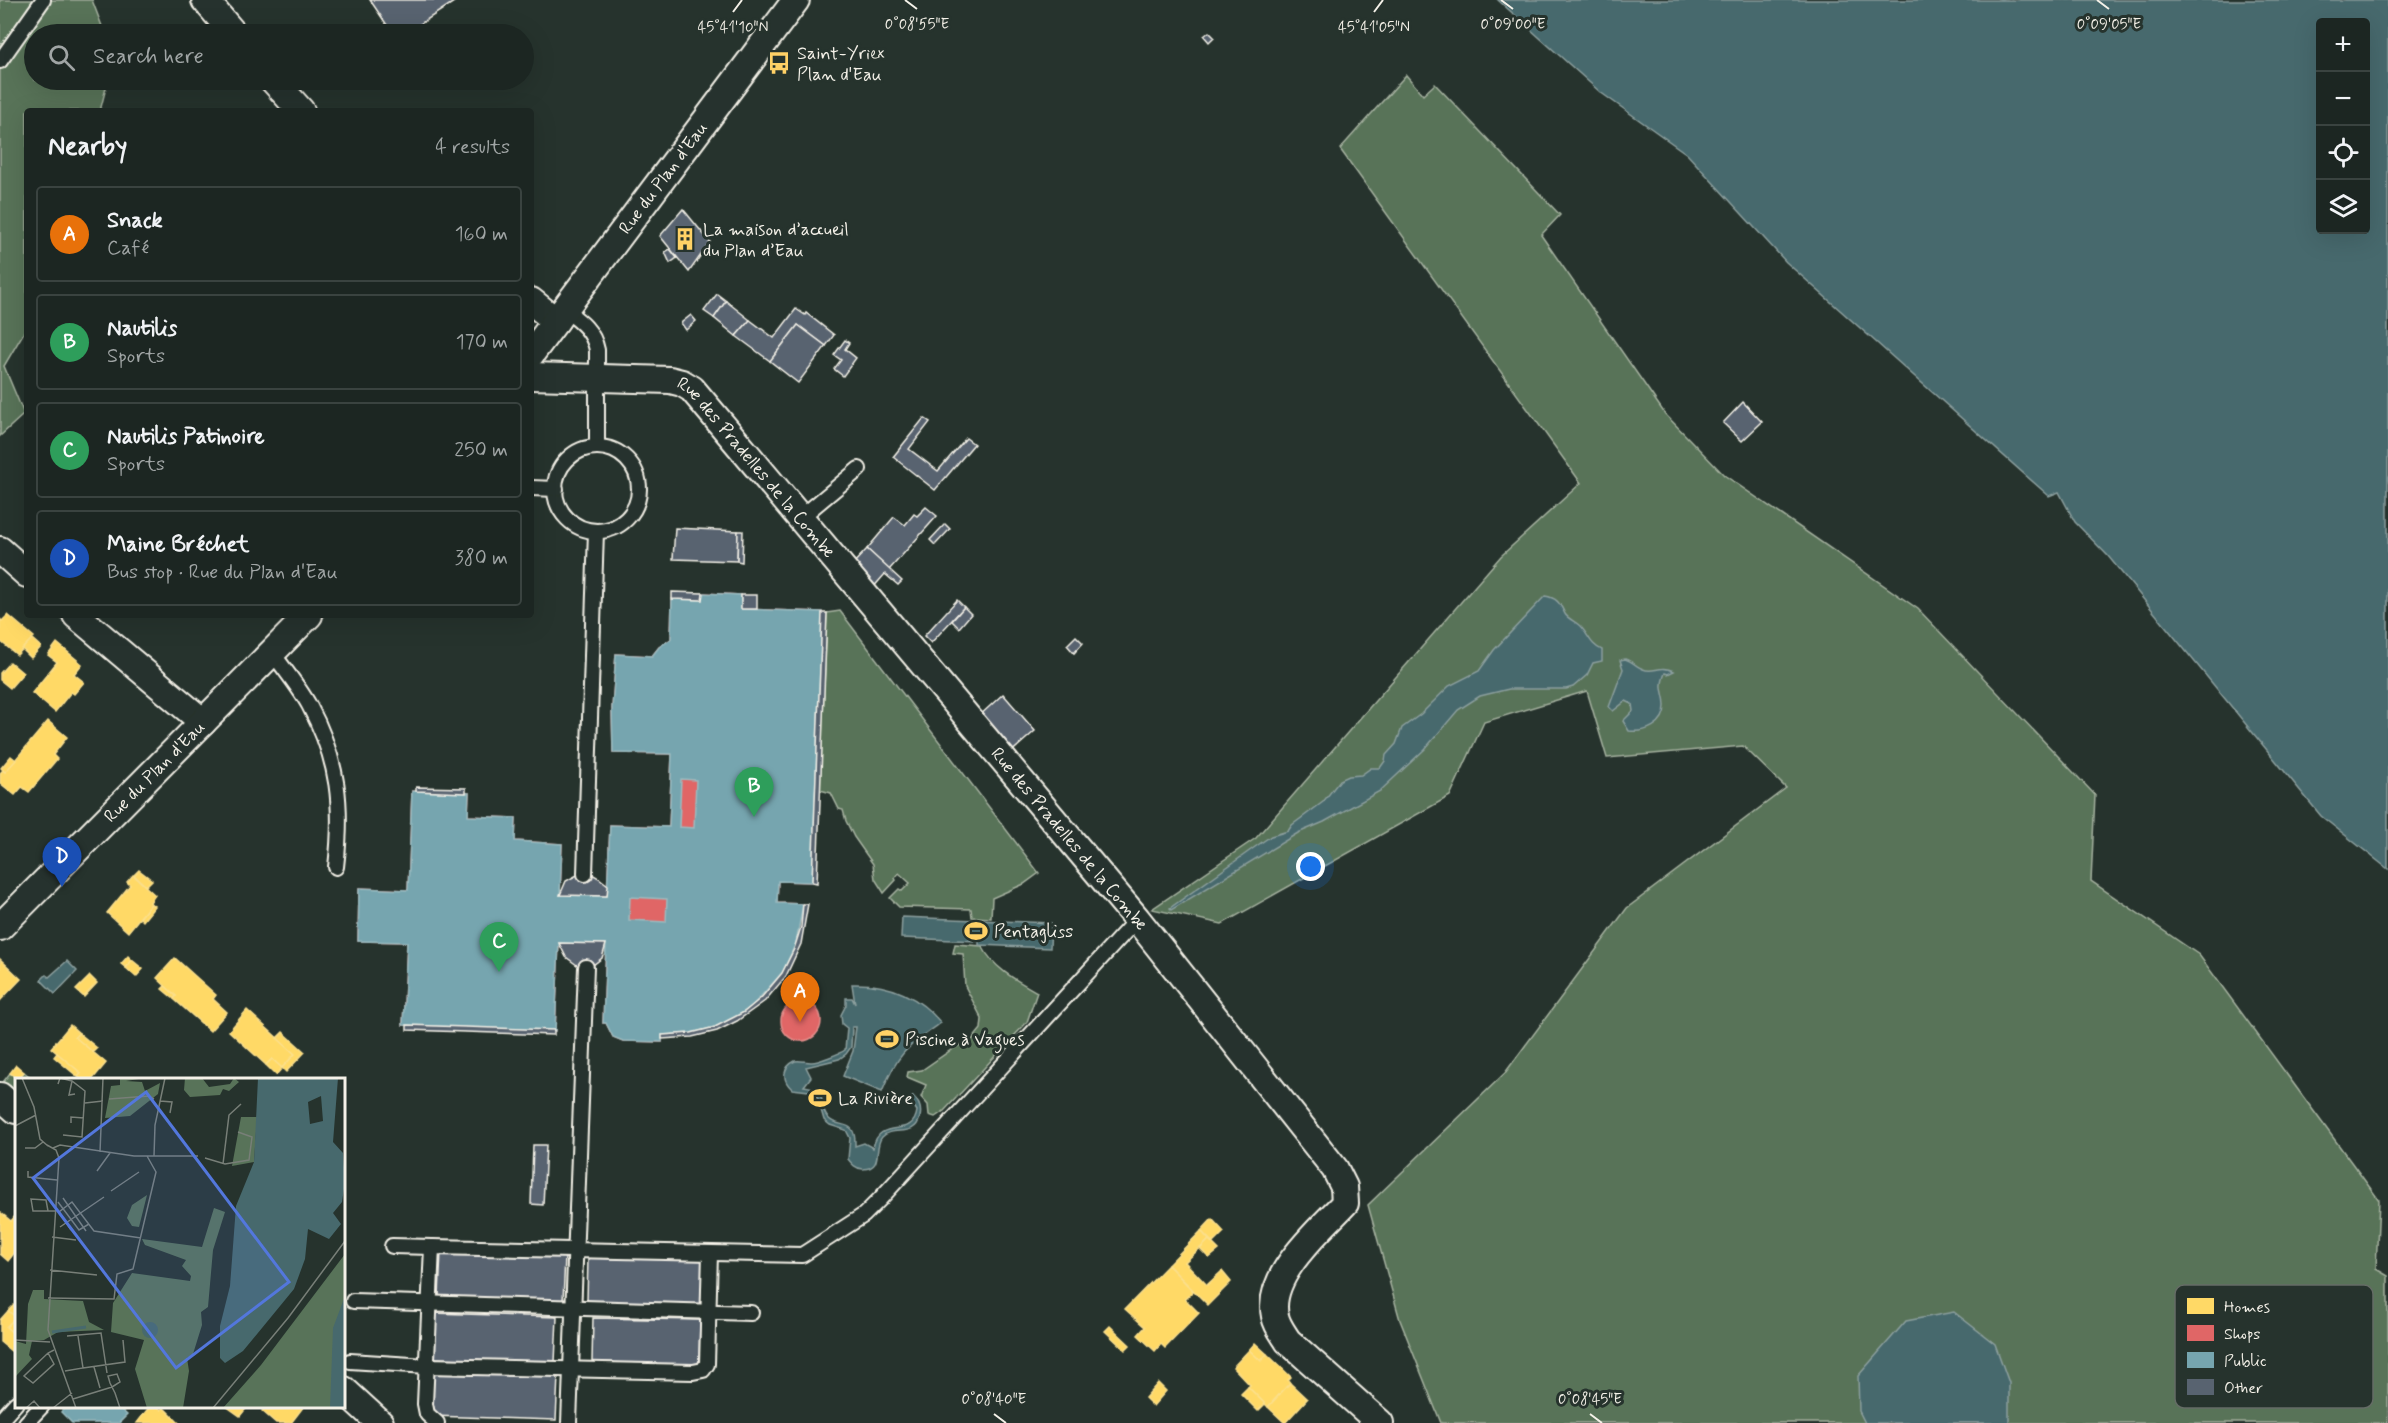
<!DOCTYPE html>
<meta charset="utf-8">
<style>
body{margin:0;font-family:Mynerve,sans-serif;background:#252e2a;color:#f1f3f6}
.controls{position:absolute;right:18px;top:18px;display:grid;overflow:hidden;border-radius:6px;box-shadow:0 6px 24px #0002}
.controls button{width:54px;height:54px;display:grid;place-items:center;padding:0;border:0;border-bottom:2px solid #3a4340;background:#1c2622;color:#f1f3f6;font:30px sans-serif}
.you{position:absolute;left:1311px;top:867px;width:21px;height:21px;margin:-15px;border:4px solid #fff;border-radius:50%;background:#1a73e8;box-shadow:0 0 0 9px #1a73e833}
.badge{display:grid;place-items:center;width:39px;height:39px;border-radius:50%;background:#ea580c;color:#fff;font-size:20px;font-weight:700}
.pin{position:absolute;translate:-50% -50px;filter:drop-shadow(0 2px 3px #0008)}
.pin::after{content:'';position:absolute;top:32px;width:21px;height:18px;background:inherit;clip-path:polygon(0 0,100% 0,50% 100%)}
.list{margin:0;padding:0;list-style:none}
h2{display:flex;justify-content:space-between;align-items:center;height:78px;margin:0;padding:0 24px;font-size:26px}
h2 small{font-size:20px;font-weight:400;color:#a0a5a5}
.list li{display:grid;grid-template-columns:39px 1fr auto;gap:18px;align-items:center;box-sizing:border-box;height:96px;margin:0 12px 12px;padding:0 12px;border:2px solid #3a4340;border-radius:6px}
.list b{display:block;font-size:22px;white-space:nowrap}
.list p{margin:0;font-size:20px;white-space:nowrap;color:#a0a5a5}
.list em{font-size:20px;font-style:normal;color:#a0a5a5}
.icon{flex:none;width:33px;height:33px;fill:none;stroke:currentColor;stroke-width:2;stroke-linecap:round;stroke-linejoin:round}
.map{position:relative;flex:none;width:2388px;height:1423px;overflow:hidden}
.search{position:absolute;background:#1c2622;box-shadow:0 6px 24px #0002;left:24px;top:24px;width:510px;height:66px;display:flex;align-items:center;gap:15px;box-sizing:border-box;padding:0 21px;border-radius:33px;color:#a0a5a5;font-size:22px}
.panel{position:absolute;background:#1c2622;box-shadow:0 6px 24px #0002;left:24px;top:108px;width:510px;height:510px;border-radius:6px}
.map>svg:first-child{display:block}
.green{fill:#587359;stroke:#a6b2a0;stroke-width:1.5}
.water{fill:#47696d;stroke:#8c9f9e;stroke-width:1.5;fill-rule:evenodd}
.homes{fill:#ffd966;stroke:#fce08d;stroke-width:1.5}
.shops{fill:#e06666;stroke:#e6908d;stroke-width:1.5}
.public{fill:#76a5af;stroke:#9cbcc0;stroke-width:1.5;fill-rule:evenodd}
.building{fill:#586370;stroke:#f4f1e8;stroke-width:1.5}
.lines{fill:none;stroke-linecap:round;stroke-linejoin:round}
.lane-casing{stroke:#f4f1e8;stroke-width:18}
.street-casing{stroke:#f4f1e8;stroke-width:30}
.lane{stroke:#26332d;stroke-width:14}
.street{stroke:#26332d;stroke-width:26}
.ticks{fill:none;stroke:#f4f1e8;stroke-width:2}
.labels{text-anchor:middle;stroke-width:6;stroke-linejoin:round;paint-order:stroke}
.poi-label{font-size:18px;fill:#f4f1e8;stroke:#26332d;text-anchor:start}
.street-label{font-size:18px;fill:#f4f1e8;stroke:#26332d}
.inset-river{fill:none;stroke:#47696d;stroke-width:3}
.inset-road{fill:none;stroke:#787f78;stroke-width:1.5}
.view{fill:#5377dc;fill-opacity:0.15;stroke:#5377dc;stroke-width:3}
.inset-edge{fill:none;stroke:#f4f1e8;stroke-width:3}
.key{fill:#26332d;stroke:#646c65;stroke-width:1.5}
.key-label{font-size:16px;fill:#f4f1e8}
.ticks-label{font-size:15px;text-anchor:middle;fill:#f4f1e8;stroke:#26332d;stroke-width:6;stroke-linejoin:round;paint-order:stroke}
</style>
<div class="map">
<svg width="2388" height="1423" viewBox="0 0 2388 1423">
<rect width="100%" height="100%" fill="#26332d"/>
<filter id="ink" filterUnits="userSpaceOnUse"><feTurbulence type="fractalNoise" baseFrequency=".0167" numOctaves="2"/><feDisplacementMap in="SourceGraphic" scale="12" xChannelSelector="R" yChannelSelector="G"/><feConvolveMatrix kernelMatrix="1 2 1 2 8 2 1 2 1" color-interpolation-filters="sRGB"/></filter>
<g filter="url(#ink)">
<g class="green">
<path d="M0 0H92L105 34H34V80H108L100 111H27V327L4 366 24 414 0 436Z"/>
<path d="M1406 75 1423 95 1435 84 1560 215 1541 235 1665 414 1724 475 1918 609 2095 795 2091 881 2199 955 2379 1200 2376 1269 2388 1276V1423H1441L1400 1320 1368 1205 1505 1073 1627 908 1786 788 1743 746 1607 758 1587 691 1484 722 1450 796 1222 924 1152 909 1256 838 1501 556 1581 483 1340 149Z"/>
<path d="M840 611 1039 873 1024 884 992 898 991 918 972 917 971 909 899 907 890 898 899 889 902 891 910 883 899 873 895 878 896 880 884 893 875 879 873 864 854 837 846 821 843 810 839 809 831 793 820 790 827 613Z"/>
<path d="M955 944 982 946C994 969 1016 980 1037 992L1027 1022 944 1111 935 1117 929 1115 928 1105 921 1097 926 1085 907 1077 908 1072 922 1070 954 1048 972 1040 981 1029 982 1019 965 986 963 954 953 953Z"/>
<path d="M24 1072 33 1079 16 1080V1092L3 1082 10 1073 18 1079Z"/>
</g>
<g class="water">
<path d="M1498 0H2388V869L2321 816 2108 556 2075 522 2059 492 2049 496 1786 262 1687 154 1600 92ZM2320 22H2366V230H2320Z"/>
<path d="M1545 596C1558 598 1560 604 1565 614 1568 619 1576 622 1580 626 1589 635 1590 645 1602 650V661L1593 663 1587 675 1573 687 1566 689H1509L1480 696 1458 710 1425 749 1380 791 1324 822 1298 833 1171 910 1170 908 1255 847 1271 836 1288 831 1292 825 1323 802 1340 780 1349 776 1361 775 1371 768H1380L1385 761 1386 755 1396 744 1402 728 1421 714 1449 686 1479 671 1494 650Z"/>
<path d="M1625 659C1632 661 1637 667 1643 669 1654 674 1659 664 1674 671L1668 674 1665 673C1658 691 1665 691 1665 706 1665 725 1645 733 1629 731L1623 721 1633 711 1632 704 1626 701 1613 711 1609 707 1623 669 1620 660Z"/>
<path d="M902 917 1051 923 1050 948 979 945V941L901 938Z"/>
<path d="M67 961 77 971 55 994 41 980 46 975 49 977Z"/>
<path d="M852 984C888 983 918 995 941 1023 907 1047 898 1052 882 1092L843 1076 853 1051 856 1027H852L851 1047 846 1054 839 1059 806 1067 811 1077 804 1086C830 1089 817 1106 828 1118 840 1130 856 1117 855 1146L864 1143 873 1148C879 1115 913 1141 917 1111L910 1100 913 1096C919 1102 922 1109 920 1117 915 1139 893 1125 882 1137 873 1147 884 1169 863 1169 856 1169 852 1164 848 1159L850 1138 846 1130 830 1125 824 1120 817 1096 809 1091 792 1089C781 1079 783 1067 795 1061 801 1060 805 1062 811 1062 816 1063 841 1053 845 1050L847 1028 842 1024 841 1015 846 1005V998H852L855 1004Z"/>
<path d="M1954 1312 1995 1344 2009 1383V1423H1865L1859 1411 1858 1376 1906 1321Z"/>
</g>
<g class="homes">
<path d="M8 615 34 637 17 655 0 641V619L2 621Z"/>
<path d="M32 639 41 647 31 658 22 649Z"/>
<path d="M57 643 82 664 74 674 84 682 74 694 71 692 55 712 32 693 57 662 48 655Z"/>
<path d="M10 662 23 673 10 688 0 680V673Z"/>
<path d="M48 721 67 737 53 755 57 759 29 792 22 787 15 795 0 783V773L3 770 5 772Z"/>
<path d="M11 756 16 760 5 772 1 768Z"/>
<path d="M139 870 152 880 146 886 134 875Z"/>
<path d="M133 875 155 895 150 902 151 904 128 932 107 913 130 885 127 882Z"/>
<path d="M151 904 155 906 143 921 140 918Z"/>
<path d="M128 956 132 960 126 968 121 964Z"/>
<path d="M175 958 216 995 213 999 227 1012 210 1031 174 999 176 996 157 978Z"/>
<path d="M0 959 21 979 0 1001Z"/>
<path d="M132 960 143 969 136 977 126 968Z"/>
<path d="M90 976 97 983 84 997 76 990Z"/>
<path d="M165 986 176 996 174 999 162 989Z"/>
<path d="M247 1010 295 1054 282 1068 272 1059 266 1065 229 1031Z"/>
<path d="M70 1025 79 1033 75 1037 106 1063 92 1080H81L78 1077 81 1073 51 1048Z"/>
<path d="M283 1032 305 1052 286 1072 282 1068 295 1054 277 1038Z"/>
<path d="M79 1033 97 1048 93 1052 75 1037Z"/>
<path d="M57 1053 81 1073 78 1077 54 1057Z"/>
<path d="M272 1059 282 1068 276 1075 266 1065Z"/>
<path d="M16 1065 24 1072 18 1079 10 1073Z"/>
<path d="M0 1212 11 1221 16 1215V1251L8 1261 0 1254Z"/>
<path d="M1212 1219 1224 1232 1213 1243 1201 1231Z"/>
<path d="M1201 1231 1209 1240 1185 1262 1207 1285 1222 1271 1231 1282 1208 1305 1168 1265Z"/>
<path d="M1209 1240 1219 1250 1209 1258 1200 1249Z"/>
<path d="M1168 1265 1193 1291 1185 1299 1199 1313 1165 1348 1161 1344 1155 1351 1138 1335 1145 1327 1125 1309Z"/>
<path d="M14 1305 16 1307V1336L6 1327 16 1317 8 1311Z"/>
<path d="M8 1311 16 1317 6 1327 16 1336V1346L11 1351 0 1342V1320Z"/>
<path d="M1110 1326 1130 1345 1125 1350 1105 1331Z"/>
<path d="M1255 1343 1267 1354 1261 1361 1249 1350Z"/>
<path d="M1249 1350 1261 1361 1267 1354 1291 1377 1288 1380 1290 1383 1268 1407 1248 1387 1250 1385 1233 1367Z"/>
<path d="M1158 1383 1166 1391 1153 1406 1145 1398Z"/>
<path d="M1290 1383 1307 1399 1285 1423 1268 1407Z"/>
<path d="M1248 1387 1265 1404 1258 1411 1241 1394Z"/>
<path d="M150 1406H158L161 1410 163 1407 179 1423H137Z"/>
<path d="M226 1406H248L240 1416Z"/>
<path d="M266 1406H304L291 1423H276L262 1411Z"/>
</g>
<g class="shops">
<path d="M703 593 741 595V609L822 612 812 882 778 881 777 903 803 904 796 943 782 973 752 1006 735 1018 715 1027 691 1033 662 1035V1042L623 1041 613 1037 606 1023H603L606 944 559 943 555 1031 403 1025 407 942 358 941 359 888 408 890 412 791 469 793 468 816 516 818 515 841 562 844 560 895 607 896 610 825 669 827 672 754 613 753 612 708 616 654 652 656 659 647 671 639 672 599 702 600Z"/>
<circle cx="801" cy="1021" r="20"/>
</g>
<g class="public">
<path d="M703 593 741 595V609L822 612 812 882 778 881 777 903 803 904 796 943 782 973 752 1006 735 1018 715 1027 691 1033 662 1035V1042L623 1041 613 1037 606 1023H603L606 944 559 943 555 1031 403 1025 407 942 358 941 359 888 408 890 412 791 469 793 468 816 516 818 515 841 562 844 560 895 607 896 610 825 669 827 672 754 613 753 612 708 616 654 652 656 659 647 671 639 672 599 702 600ZM681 779 696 780 694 828 679 827ZM630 897 667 899 666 922 629 920Z"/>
<path d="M66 1406H117L127 1415 119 1423H72L61 1412Z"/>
</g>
<g class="building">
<path d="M370 0H457L405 34H393Z"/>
<path d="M1209 32 1214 37 1209 42 1204 36Z"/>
<path d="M683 209 710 242 689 272 660 236Z"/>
<path d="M670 249 677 258 670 263 665 252Z"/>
<path d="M717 294 726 301 714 318 704 311Z"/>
<path d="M726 301 750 320 736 336 714 318Z"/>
<path d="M796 309 805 315 806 313 834 335 826 346 798 325 770 361 736 336 750 320 774 338Z"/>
<path d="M691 315 696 321 686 330 681 323Z"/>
<path d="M798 325 826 346 798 383 770 361Z"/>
<path d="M845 340 849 343 845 349 856 358 843 376 834 369 841 360 834 355Z"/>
<path d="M1743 402 1762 422 1742 441 1723 423Z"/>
<path d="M924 418 930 422 909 449 938 471 966 438 974 444 935 490 893 457Z"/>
<path d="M926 507 937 516 889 570 867 549 894 517 905 525 914 514 917 516Z"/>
<path d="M945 524 950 529 935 545 930 540Z"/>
<path d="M675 528 738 531 737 561 673 559Z"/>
<path d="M738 531H743L742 562 737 561Z"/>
<path d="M867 549 902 581 898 585 885 574 871 590 851 566Z"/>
<path d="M672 592 703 593 702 600 672 599Z"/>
<rect x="741" y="595" width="16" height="14"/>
<path d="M957 600 964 607 931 643 924 636Z"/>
<path d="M964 607 971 614 959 628 952 621Z"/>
<path d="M822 613H827L817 883 812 882Z"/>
<path d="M1076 636 1083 643 1074 653 1067 645Z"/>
<path d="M1003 694 1035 731 1008 755 977 718Z"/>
<path d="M416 787 466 788V793L416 791Z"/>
<path d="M579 874H592L599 878 608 885 607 896 560 895 566 881Z"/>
<path d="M803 904H808L801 944 786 976 765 1001 737 1021 717 1031 692 1037 662 1039V1035L691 1033 715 1027 744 1012 761 998 782 973 794 949 801 927Z"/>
<path d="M559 943 606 944 602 958 593 965 581 968 566 957Z"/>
<path d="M407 1025 554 1030V1035L407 1030Z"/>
<path d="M533 1145H546L543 1205 531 1204Z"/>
<path d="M441 1251 565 1256 563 1301 439 1297Z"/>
<path d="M588 1258 703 1260 702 1305 587 1302Z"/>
<path d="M433 1313 557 1317 555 1362 431 1358Z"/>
<path d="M593 1318 700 1320 699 1365 592 1362Z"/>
<path d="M434 1371 558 1375 556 1420 432 1416Z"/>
</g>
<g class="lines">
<g class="lane-casing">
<g id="lane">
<path d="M0 61 43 0"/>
<path d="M565 310C580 321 593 330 597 350V446"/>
<circle cx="597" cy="489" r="42"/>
<path d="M531 488 556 489"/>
<path d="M799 519 859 469"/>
<path d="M272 652C284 669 299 687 309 705 339 761 343 806 336 867"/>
<path d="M585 874 596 531"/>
<path d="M392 1246 432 1247"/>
<path d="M353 1301 751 1313"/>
<path d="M350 1361 427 1366 693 1372 703 1370 707 1364 710 1253"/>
<path d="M0 1421 16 1403"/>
<path d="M26 1423 42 1406"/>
<path d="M437 1423 427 1414 425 1404 432 1247 802 1255 864 1215 880 1199 1137 919"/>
<path d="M569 1423 586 967"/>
</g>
</g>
<g class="street-casing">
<g id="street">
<path d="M205 0 234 34"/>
<path d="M273 80 301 111"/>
<path d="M531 301 556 321"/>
<path id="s1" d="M531 354 796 0"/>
<path id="s2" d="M531 376 670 380 682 383 692 389 1137 919 1335 1169 1344 1187 1345 1203C1320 1230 1266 1275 1275 1316 1277 1326 1283 1333 1288 1341L1380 1423"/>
<path d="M0 550 27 574"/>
<path d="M76 615 203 722"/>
<path id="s3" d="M0 927 309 615"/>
<path d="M0 1096 16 1110"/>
<path d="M344 1390 380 1423"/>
</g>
</g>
<use href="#lane" class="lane"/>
<use href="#street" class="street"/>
</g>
</g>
<path class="ticks" d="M905 0 917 9M1501 0 1513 9M2097 0 2109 9M733 12 742 0M1374 12 1383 0M994 1414 1006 1423M1590 1414 1602 1423"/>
<defs>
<g id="bus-bare" transform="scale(1.8)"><path d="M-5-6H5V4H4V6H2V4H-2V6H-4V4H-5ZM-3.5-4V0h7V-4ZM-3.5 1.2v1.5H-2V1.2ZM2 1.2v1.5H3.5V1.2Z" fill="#ffd166" stroke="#26332d" stroke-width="2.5" paint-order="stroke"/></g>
<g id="building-bare" transform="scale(1.8)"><path d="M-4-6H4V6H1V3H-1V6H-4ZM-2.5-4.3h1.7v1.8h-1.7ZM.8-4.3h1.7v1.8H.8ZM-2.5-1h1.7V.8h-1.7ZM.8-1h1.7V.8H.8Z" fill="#ffd166" stroke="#26332d" stroke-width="2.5" paint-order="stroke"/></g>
<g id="stadium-bare" transform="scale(1.8)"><path d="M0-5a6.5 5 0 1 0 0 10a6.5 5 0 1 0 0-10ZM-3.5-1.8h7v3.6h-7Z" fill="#ffd166" stroke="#26332d" stroke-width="2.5" paint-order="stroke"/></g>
</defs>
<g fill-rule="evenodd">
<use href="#bus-bare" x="779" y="63"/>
<use href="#building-bare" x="685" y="239"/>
<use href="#stadium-bare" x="976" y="931"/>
<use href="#stadium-bare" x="887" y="1039"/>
<use href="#stadium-bare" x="820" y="1098"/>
</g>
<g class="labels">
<g class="poi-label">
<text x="797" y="59">Saint-Yriex<tspan x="797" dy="21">Plan d'Eau</tspan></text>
<text x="703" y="235">La maison d’accueil<tspan x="703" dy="21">du Plan d’Eau</tspan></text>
<text x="994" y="937">Pentagliss</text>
<text x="905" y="1045">Piscine à Vagues</text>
<text x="838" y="1104">La Rivière</text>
</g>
<g class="street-label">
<text dy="6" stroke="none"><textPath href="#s1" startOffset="220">Rue du Plan d'Eau</textPath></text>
<text dy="6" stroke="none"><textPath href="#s2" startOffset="264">Rue des Pradelles de la Combe</textPath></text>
<text dy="6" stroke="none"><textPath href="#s3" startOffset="219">Rue du Plan d'Eau</textPath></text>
<text dy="6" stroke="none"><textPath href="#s2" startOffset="750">Rue des Pradelles de la Combe</textPath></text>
</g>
</g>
<g transform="translate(15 1078)">
<rect width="330" height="330" fill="#26332d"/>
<path d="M105 0H130L111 3 127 4 130 13 145 5 143 16 115 38 90 40 96 8 105 7ZM170 0H187L194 9 215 6 219 0 224 4 214 13 208 11 205 17 175 19 169 12ZM226 39H242L239 84 217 88ZM132 117 124 149 117 148 112 140 117 127ZM199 130 210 134 198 172 193 229 186 234 187 247 178 276 172 280 174 293 168 330H132L120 291 129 262 96 254 98 225 117 195 175 203 176 198 167 188 171 182 130 167 127 161 187 169ZM330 176V330H208L246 287ZM18 212H29V221L68 223 74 244 89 252 43 254 29 262 17 263 14 277 17 281 1 298 0 263 11 266 13 226Z" fill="#587359"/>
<path d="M243 0H323L318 64 328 75 330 104 327 124 318 135 326 146 314 161 293 151 290 181 279 211 228 273 210 285 205 280V248L215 208 221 128 239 84ZM306 18 308 43 295 46 293 24ZM330 218V330H315L318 250ZM127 252a8 8 0 1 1 16 0a8 8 0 1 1-16 0Z" fill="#47696d" fill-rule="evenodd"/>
<path class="inset-river" d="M37 254 71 249"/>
<path class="inset-road" d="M7 0 19 29 25 61 33 68M57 3 54 17 60 16M43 6 45 0 57 3 70 13 67 59 48 57M94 21 134 18 139 21M145 23 157 24 155 35M70 25 88 23M56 45V39L69 40M0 48 21 37M32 67 41 72 44 80 33 252 61 330M10 70H20L28 64M38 70 45 67 119 78H183M85 74 88 0M139 78 140 47 150 0M190 80 210 86 234 82 237 59 223 54M208 86 214 37 226 26M13 93V99L42 102M82 93 95 75M96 113 124 94M48 120 71 153M43 124 64 152 74 146M33 133 31 122 16 121 18 133H40M45 149 89 119M56 152 44 134 57 124 79 153 126 160M37 159 61 162M35 192 82 197M33 220 99 221 102 196 118 191 141 94 132 78M52 258 86 255 92 295M0 262 35 264M33 275 39 286 18 305 9 298 33 275 39 272M79 289 85 310M68 290 110 284 108 262M50 293 68 290 63 258M58 321 97 309 105 304 102 296 93 298 95 305 100 315 105 330M11 330 19 323 25 330M38 330 57 315M198 330 273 240 330 163"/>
<path class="view" d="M131 14 274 204 161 290 18 100Z"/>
<rect width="330" height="330" class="inset-edge"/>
</g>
<rect x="2175" y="1285" width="198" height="123" rx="9" class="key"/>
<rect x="2187" y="1298" width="27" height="16" fill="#ffd966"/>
<rect x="2187" y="1325" width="27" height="16" fill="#e06666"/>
<rect x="2187" y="1352" width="27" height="16" fill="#76a5af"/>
<rect x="2187" y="1379" width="27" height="16" fill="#586370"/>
<g class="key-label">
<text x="2224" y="1312">Homes</text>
<text x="2224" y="1339">Shops</text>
<text x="2224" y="1366">Public</text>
<text x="2224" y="1393">Other</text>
</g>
<g class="ticks-label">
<text x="917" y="29">0°08'55"E</text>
<text x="1513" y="29">0°09'00"E</text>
<text x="2109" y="29">0°09'05"E</text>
<text x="733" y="32">45°41'10"N</text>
<text x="1374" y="32">45°41'05"N</text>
<text x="994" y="1404">0°08'40"E</text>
<text x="1590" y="1404">0°08'45"E</text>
</g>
</svg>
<div class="controls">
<button>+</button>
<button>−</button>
<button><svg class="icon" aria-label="locate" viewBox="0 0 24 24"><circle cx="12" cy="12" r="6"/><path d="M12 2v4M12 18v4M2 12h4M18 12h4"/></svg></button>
<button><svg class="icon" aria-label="layers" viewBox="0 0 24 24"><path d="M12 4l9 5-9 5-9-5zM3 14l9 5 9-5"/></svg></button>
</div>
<div class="you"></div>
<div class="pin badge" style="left:800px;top:1022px;background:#e8710a">A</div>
<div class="pin badge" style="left:754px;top:817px;background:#2e9e5b">B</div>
<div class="pin badge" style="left:499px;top:972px;background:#2e9e5b">C</div>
<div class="pin badge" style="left:62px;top:887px;background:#1a4fb4">D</div>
<div class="search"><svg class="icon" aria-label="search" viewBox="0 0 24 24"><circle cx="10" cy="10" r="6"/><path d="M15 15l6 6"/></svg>Search here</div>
<section class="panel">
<h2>Nearby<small>4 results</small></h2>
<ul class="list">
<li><span class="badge" style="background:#e8710a">A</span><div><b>Snack</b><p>Café</p></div><em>160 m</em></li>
<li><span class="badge" style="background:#2e9e5b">B</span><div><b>Nautilis</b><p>Sports</p></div><em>170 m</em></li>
<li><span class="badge" style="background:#2e9e5b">C</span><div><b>Nautilis Patinoire</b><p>Sports</p></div><em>250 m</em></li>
<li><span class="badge" style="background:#1a4fb4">D</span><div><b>Maine Bréchet</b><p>Bus stop · Rue du Plan d'Eau</p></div><em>380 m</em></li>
</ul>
</section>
</div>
